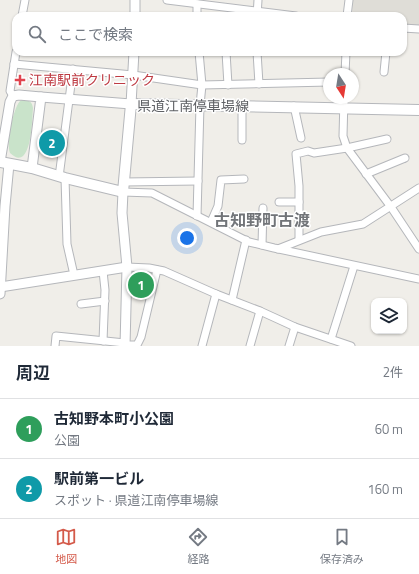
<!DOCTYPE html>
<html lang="ja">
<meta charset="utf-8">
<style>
body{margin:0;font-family:"Titillium Web","Noto Sans JP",sans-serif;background:#f2f2f3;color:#1f2937}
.controls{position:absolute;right:12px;bottom:12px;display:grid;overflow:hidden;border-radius:8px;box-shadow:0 1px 3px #0004}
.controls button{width:36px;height:36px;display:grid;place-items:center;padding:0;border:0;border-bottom:1px solid #e0e1e3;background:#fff;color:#1f2937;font:20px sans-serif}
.compass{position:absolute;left:323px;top:68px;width:36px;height:36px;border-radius:50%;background:#fff;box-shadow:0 1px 3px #0004;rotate:168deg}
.you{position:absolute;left:187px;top:238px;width:14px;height:14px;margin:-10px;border:3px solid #fff;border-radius:50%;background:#1a73e8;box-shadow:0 0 0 6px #1a73e833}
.badge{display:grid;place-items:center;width:26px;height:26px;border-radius:50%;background:#d45a4a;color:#fff;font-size:13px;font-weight:700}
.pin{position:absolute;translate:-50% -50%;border:2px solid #fff;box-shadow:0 1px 4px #0006}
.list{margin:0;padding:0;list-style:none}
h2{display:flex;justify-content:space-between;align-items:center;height:52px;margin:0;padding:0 16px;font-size:17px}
h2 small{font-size:13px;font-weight:400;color:#747a83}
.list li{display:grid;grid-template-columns:26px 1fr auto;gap:12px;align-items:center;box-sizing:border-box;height:60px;padding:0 16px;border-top:1px solid #e0e1e3}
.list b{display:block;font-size:15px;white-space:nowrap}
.list p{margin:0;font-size:13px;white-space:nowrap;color:#747a83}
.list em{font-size:13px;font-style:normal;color:#747a83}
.icon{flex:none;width:22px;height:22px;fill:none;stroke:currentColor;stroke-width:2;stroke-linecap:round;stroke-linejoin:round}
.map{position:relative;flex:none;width:419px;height:346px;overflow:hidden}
.search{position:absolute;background:#fff;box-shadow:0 1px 3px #0004;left:12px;right:12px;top:12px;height:44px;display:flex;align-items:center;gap:10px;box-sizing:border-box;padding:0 14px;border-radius:12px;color:#747a83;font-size:15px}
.sheet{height:172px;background:#fff}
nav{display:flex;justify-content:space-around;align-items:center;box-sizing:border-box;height:56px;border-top:1px solid #e0e1e3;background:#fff;font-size:11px;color:#747a83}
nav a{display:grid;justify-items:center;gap:2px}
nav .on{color:#d45a4a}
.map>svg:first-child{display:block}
.education{fill:#dfddd7}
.green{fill:#c9e3ca}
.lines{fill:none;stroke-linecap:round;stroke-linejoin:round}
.minor-casing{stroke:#b5b7bb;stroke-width:9}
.tertiary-casing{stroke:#b5b7bb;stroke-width:11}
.secondary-casing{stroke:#b5b7bb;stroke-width:12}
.minor{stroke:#fff;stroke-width:7}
.tertiary{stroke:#fff;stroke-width:9}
.secondary{stroke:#fff;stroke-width:10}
.health-dot{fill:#e0444e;stroke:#fff;stroke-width:1.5}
.labels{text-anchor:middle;stroke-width:3;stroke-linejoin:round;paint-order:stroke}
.health-label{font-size:14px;fill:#be3a42;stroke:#fff;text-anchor:start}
.street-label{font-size:14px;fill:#606266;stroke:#fff}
.quarter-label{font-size:16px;font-weight:bold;fill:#717478;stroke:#fff}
</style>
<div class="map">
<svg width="419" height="346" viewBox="0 0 419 346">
<rect width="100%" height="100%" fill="#f0eee9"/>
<path class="education" d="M353 0H419V26L403 24V16H352Z"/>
<g class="green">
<path d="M24 99C30 101 32 102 33 108 32 118 32 174 10 153 6 142 13 109 20 101Z"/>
<path d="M130 271 148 272 155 273 149 298 131 297Z"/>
</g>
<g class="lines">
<g class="minor-casing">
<g id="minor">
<path d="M167 0 296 16"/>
<path d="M197 4V16"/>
<path d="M22 16 25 0"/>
<path d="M257 16 258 0"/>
<path d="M347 16 349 0"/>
<path d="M403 28 419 29"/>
<path d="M226 52 228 85"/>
<path d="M257 52 259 84"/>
<path d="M14 64 133 75 202 85 329 82"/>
<path d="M384 72 386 52"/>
<path d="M345 74 346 52"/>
<path d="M13 96 10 91 16 52"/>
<path d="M344 98 343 136 347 148 391 207 419 249"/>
<path d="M242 105V140"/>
<path d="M294 106 301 138"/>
<path d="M366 174 405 158"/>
<path d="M59 177 73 69"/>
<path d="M65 178 67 244 74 275"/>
<path d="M124 182 198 181"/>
<path d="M123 192 152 193 249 242 274 248 419 279"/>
<path d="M279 202H299"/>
<path d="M197 216 200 105 202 85 199 52"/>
<path d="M211 222 218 206 221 180 244 179"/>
<path d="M299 240V186L296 154 308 151 314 153 347 148 387 139"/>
<path d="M262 245 263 208"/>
<path d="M278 249 321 232 363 224 419 188"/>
<path d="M127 267 149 268 164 271 216 294 260 311 295 327 351 346"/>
<path d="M232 300 246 240"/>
<path d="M81 304 105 301"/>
<path d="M331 339 354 266"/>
<path d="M103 341 105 290 103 271"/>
<path d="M125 345H137L141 337 157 270"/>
<path d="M55 346 56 336 125 343"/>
<path d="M202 346 216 294"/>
<path d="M250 346 260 311"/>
<path d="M289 346 295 327"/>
</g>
</g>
<g class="tertiary-casing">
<g id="tertiary">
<path d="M135 16V0"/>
<path d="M41 97 131 104 134 52"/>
<path d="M0 162 10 102 13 96 19 95 41 97 32 168"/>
<path d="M123 192 122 213 127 267 125 346"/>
<path d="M0 287 127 267"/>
<path d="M0 294 5 206 9 164"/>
</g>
</g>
<g class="secondary-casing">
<path id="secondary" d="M0 162 32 168 65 178 123 192 131 104 419 110"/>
</g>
<use href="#minor" class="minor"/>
<use href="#tertiary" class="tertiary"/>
<use href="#secondary" class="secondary"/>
</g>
<path class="health-dot" d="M18 74h4v4h4v4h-4v4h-4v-4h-4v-4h4z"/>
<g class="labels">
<g class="health-label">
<text x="29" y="85">江南駅前クリニック</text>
</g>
<g class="street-label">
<text x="193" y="111">県道江南停車場線</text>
</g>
<g class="quarter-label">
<text x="262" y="226">古知野町古渡</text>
</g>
</g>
</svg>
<div class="controls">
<button><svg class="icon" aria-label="layers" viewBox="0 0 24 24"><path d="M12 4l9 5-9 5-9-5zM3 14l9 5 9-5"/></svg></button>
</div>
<svg class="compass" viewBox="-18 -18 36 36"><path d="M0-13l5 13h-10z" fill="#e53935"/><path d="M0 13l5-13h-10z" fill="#747a83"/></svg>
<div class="you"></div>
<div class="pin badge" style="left:141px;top:285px;background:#2e9e5b">1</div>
<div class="pin badge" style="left:52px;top:143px;background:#0f9aa8">2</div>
<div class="search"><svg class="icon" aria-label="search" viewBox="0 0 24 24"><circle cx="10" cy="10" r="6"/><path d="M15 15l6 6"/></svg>ここで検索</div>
</div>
<section class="sheet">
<h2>周辺<small>2件</small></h2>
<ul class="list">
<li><span class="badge" style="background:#2e9e5b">1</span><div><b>古知野本町小公園</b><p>公園</p></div><em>60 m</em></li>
<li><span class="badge" style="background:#0f9aa8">2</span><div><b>駅前第一ビル</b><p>スポット · 県道江南停車場線</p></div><em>160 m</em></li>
</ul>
</section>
<nav>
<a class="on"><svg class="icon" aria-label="map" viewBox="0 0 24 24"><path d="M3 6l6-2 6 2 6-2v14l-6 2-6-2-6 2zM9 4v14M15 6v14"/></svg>地図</a>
<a><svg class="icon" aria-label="directions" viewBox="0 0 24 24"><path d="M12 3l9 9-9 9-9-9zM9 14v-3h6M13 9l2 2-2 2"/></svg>経路</a>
<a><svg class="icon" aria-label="saved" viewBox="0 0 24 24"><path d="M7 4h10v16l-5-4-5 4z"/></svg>保存済み</a>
</nav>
